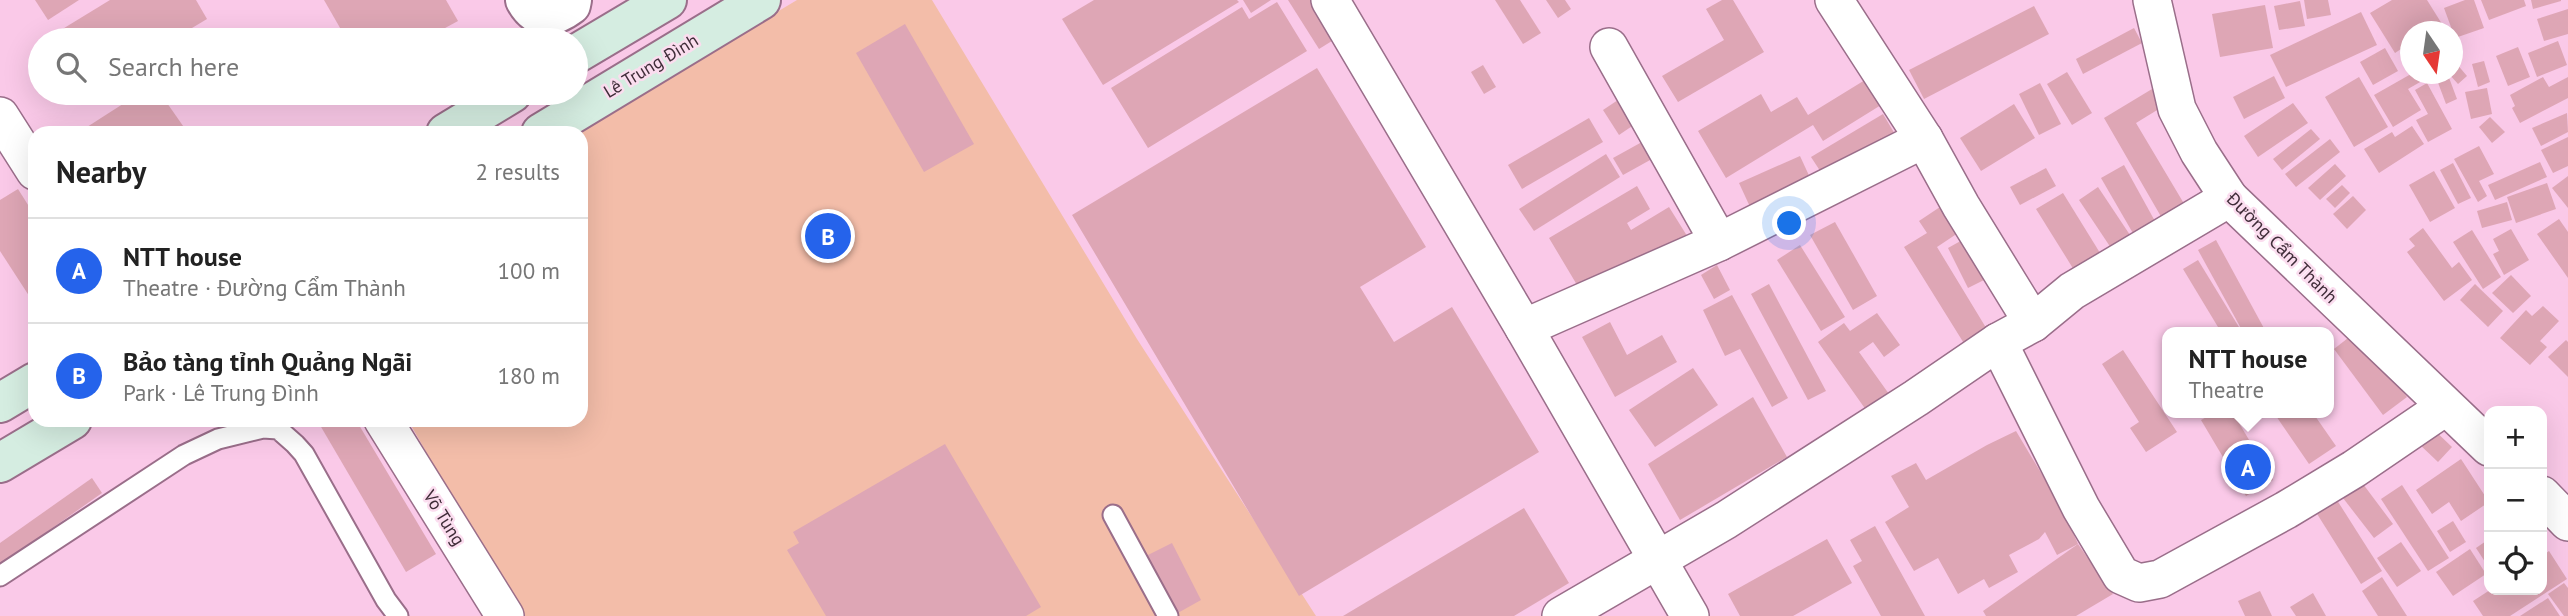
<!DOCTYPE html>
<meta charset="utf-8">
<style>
body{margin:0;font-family:"PT Sans",sans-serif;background:#f6f6f6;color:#222}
.controls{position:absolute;right:21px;bottom:21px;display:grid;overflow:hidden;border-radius:14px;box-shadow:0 7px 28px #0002}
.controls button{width:63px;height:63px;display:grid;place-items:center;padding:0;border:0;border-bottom:2px solid #e0e0e0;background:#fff;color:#222;font:35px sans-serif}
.compass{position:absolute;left:2400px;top:21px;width:63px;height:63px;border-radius:50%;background:#fff;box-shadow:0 7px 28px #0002;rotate:167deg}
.you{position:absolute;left:1790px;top:224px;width:24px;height:24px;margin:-18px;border:5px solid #fff;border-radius:50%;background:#1a73e8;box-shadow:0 0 0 10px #1a73e833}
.badge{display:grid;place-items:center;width:46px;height:46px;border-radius:50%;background:#2563eb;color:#fff;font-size:23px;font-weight:700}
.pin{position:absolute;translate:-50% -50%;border:4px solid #fff;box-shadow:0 2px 7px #0006}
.popup{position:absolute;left:2162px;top:327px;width:172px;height:91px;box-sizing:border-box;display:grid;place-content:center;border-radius:14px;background:#fff;filter:drop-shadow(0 2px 5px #0005);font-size:23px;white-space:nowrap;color:#767676}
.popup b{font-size:26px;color:#222}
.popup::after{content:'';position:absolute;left:50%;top:100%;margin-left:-14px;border:14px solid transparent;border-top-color:#fff}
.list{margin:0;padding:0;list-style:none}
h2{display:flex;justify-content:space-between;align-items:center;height:91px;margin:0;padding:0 28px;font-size:30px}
h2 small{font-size:23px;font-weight:400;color:#767676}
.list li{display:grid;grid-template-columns:46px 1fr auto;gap:21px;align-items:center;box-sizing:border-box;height:105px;padding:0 28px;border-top:2px solid #e0e0e0}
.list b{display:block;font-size:26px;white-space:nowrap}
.list p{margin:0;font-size:23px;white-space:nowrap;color:#767676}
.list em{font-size:23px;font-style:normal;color:#767676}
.icon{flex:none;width:38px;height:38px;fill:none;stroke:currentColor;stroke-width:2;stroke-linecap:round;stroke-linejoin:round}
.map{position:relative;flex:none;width:2568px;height:616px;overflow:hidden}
.search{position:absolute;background:#fff;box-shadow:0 7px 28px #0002;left:28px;top:28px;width:560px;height:77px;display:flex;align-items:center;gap:18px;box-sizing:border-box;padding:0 24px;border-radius:38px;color:#767676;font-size:26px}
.panel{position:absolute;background:#fff;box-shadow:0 7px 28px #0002;left:28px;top:126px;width:560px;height:301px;border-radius:21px}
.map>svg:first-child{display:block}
.green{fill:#f3bda9}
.building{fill:#dea6b5}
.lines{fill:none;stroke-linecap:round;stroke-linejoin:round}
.service-casing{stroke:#9a6e8a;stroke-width:23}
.minor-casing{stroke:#9a6e8a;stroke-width:40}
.tertiary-casing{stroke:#9a6e8a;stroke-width:42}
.secondary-casing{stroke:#9a6e8a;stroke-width:42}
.service{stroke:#fff;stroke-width:19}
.minor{stroke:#fff;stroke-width:37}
.tertiary{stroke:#fff;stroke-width:38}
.secondary{stroke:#d5ede1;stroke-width:38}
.labels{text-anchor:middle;stroke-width:5;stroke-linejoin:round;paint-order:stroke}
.street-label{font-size:18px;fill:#402d39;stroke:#fbddef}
</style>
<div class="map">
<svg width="2568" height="616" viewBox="0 0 2568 616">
<rect width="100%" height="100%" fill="#fac9e8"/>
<path class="green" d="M797 0H932L1137 339 1316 616H519L408 420H581V133H575Z"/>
<g class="building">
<path d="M35 0H79L48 20Z"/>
<path d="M110 0H196L207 19 172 40H60L56 33Z"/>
<path d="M324 0H446L458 21 423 40H347Z"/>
<path d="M1094 0H1237L1239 2 1103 85 1062 19Z"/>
<path d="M1243 0H1271L1251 13Z"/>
<path d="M1288 0H1318L1340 36 1319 49Z"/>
<path d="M1495 0H1520L1541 33 1523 44Z"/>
<path d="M1546 0H1565L1571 9 1558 18Z"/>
<path d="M1722 0H1733L1764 52 1678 102 1662 76 1724 40 1706 9Z"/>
<path d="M2304 0H2328L2331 15 2307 19Z"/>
<path d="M2392 0H2427L2442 24 2430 32H2410V43L2395 53 2370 13Z"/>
<path d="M2465 0H2474L2484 28 2455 38 2444 8Z"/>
<path d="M2481 0H2524L2526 6 2489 20Z"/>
<path d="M2531 0H2561V1L2533 9Z"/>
<path d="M2300 1 2305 26 2279 30 2274 6Z"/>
<path d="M1277 2 1307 51 1148 148 1111 88 1242 7 1249 19Z"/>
<path d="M2265 5 2273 48 2220 57 2212 14Z"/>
<path d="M2034 6 2049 34 1924 99 1909 70Z"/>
<path d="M2568 9V34L2544 41 2537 19Z"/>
<path d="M2361 12 2377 45 2286 87 2270 55Z"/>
<path d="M905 24 974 144 924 172 856 53Z"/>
<path d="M2134 28 2142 43 2083 74 2076 59Z"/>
<path d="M2558 41 2567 65 2537 77 2528 53Z"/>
<path d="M2518 47 2530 77 2508 86 2496 56Z"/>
<path d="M2385 48 2398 71 2373 85 2360 62Z"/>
<path d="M2484 61 2490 82 2478 87 2472 64Z"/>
<path d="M2456 63 2467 76 2458 84 2449 74H2453V67Z"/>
<path d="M1483 65 1496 87 1484 94 1471 72Z"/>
<path d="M1317 68 1426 247 1360 287 1394 342 1452 307 1539 452 1299 596 1072 215Z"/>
<path d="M1878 72 1894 97 1823 141 1813 125 1726 178 1698 131 1761 94 1771 112 1797 97 1808 115Z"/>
<path d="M2067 72 2092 113 2072 125 2047 84Z"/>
<path d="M2411 74H2434L2408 89 2421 110 2393 127 2374 95Z"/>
<path d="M2448 75 2457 99 2446 104 2437 80Z"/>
<path d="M2274 76 2285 98 2244 119 2233 97Z"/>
<path d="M2359 77 2388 127 2354 147 2325 97Z"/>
<path d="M2543 77 2549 87 2568 77V98L2520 123 2512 108 2515 106 2510 95Z"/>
<path d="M2040 83 2061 124 2039 135 2019 94Z"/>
<path d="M2427 83 2452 129 2428 142 2416 120 2428 114 2415 90Z"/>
<path d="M2157 86 2167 104 2136 123 2186 207 2163 220 2104 118Z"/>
<path d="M2487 88 2492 114 2471 119 2465 92Z"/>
<path d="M1630 92 1647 116 1619 135 1603 110Z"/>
<path d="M140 93H160L188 133H91L87 127Z"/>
<path d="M2293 103 2308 123 2258 157 2244 136Z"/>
<path d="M2014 104 2035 138 1981 171 1960 138Z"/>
<path d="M2567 113 2568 132 2541 146 2532 128Z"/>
<path d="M1883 114 1899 141 1828 183 1811 157Z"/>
<path d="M2490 117 2505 132 2492 143 2479 127Z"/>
<path d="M1589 118 1603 142 1522 189 1508 165Z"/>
<path d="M2412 126 2424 144 2379 173 2364 149 2392 132 2395 137Z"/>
<path d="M2311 129 2320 139 2282 170 2273 159Z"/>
<path d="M1651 137 1661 154 1623 175 1613 158Z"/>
<path d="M2568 137V166L2553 173 2541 150Z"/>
<path d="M2330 139 2340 152 2296 187 2285 174Z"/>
<path d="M2479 146 2494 174 2479 181 2487 196 2478 202 2454 159Z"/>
<path d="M1606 154 1620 177 1534 231 1519 209Z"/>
<path d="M1800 156 1812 182 1751 209 1739 183Z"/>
<path d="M2540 162 2547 177 2495 200 2488 185Z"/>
<path d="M2453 163 2471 198 2458 204 2440 170Z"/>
<path d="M2335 164 2346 176 2320 200 2308 188Z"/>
<path d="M2124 165 2156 223 2134 235 2101 178Z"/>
<path d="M2046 168 2056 186 2020 205 2010 187Z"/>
<path d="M2434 171 2455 208 2430 222 2409 185Z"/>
<path d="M2568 176V208L2552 188Z"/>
<path d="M2547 183 2556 209 2516 223 2507 197Z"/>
<path d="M2342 185 2350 193 2335 208 2326 199Z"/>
<path d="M1637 186 1650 209 1627 223 1631 230 1669 207 1689 239 1586 300 1549 238Z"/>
<path d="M2098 187 2136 244 2117 257 2079 200Z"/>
<path d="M18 189 35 216V305L0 251V200Z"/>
<path d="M2063 193 2105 261 2079 278 2036 209Z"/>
<path d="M2353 196 2366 210 2347 229 2333 214Z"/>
<path d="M2507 202 2512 220 2482 228 2477 211Z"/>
<path d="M1946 203 1964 229 1937 247 1988 331 1965 345 1904 247 1927 233 1919 221Z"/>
<path d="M2559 219 2568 232V278L2537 234Z"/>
<path d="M1835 222 1877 296 1853 310 1810 235Z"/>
<path d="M2423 228 2452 268 2459 262 2472 280 2444 301 2407 252 2415 246 2409 239Z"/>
<path d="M2511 229 2529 260 2504 275 2493 254 2499 251 2493 239Z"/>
<path d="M2472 230 2501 277 2483 289 2453 242Z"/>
<path d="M1975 233 1996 274 1968 288 1948 248Z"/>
<path d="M2216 240 2266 332H2243L2198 250Z"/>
<path d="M1800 245 1845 317 1821 331 1777 260Z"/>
<path d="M2198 260 2242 332H2221L2183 269Z"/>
<path d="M1717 265 1730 290 1714 299 1701 275Z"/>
<path d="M2511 275 2531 296 2513 313 2492 293Z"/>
<path d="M1769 284 1826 391 1808 400 1751 294Z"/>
<path d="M2475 284 2503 311 2488 327 2460 300Z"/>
<path d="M1732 295 1788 398 1772 407 1740 349 1725 356 1703 310Z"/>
<path d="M2543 306 2559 321 2540 341 2547 347 2530 365 2500 338 2526 310 2532 316Z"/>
<path d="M1877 313 1900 345 1884 357 1873 342 1859 352 1894 401 1871 417 1818 342 1844 323 1850 331Z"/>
<path d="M1610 322 1627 355 1662 335 1677 362 1615 397 1582 337Z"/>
<path d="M2357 331 2407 397 2383 415 2334 349Z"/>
<path d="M2566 340 2568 342V377L2548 357Z"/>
<path d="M2123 350 2177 432 2146 452 2130 428 2139 422 2102 364Z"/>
<path d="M1693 368 1718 405 1655 447 1629 410Z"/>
<path d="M1753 397 1787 457 1680 520 1648 464Z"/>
<path d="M2214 413H2233L2273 480 2246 496 2201 420Z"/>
<path d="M2274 413H2313L2336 446 2309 464Z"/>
<path d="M317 420H356L436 554 406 572Z"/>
<path d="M2431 427 2452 447 2438 462 2417 442Z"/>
<path d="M2016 431 2062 508 2078 544 2057 555 2045 532 2039 539 2009 555 2018 572 1989 588 1984 579 1958 594 1938 558 1914 571 1885 522 1909 507 1891 476 1916 463 1926 480 1987 445Z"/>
<path d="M945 444 1041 607 1026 616H826L787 550 799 543 793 532Z"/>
<path d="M2461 459 2489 502 2461 521 2449 502 2432 514 2416 490Z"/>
<path d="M92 478 102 493 0 565V543Z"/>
<path d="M2363 484 2393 524 2374 538 2343 498Z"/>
<path d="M2402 485 2449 558 2428 571 2381 499Z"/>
<path d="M2335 497 2382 571 2361 584 2314 509Z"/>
<path d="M1524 508 1569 583 1514 616H1343Z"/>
<path d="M2453 521 2466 542 2450 552 2437 531Z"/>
<path d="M1875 526 1925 616H1881L1853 566 1862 561 1850 540Z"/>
<path d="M1827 539 1852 583 1793 616H1740L1728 594Z"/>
<path d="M2489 539V568L2476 548Z"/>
<path d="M2401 542 2421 571 2397 587 2377 558Z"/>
<path d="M1172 543 1201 600 1176 614 1146 556Z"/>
<path d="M2078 544 2113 594 2076 616H1986L1983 611Z"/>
<path d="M2470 549 2486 574 2453 596 2436 572Z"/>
<path d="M2549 551 2567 579 2510 616H2483L2473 601 2490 590H2542V556Z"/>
<path d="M2382 577 2407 616H2378L2362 591Z"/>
<path d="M2564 583 2568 588V616H2564L2548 594Z"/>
<path d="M2260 591 2272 616H2245L2238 601Z"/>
<path d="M2313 593 2326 616H2296L2290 607Z"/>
<path d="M2548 598 2560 616H2520Z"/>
</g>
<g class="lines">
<g class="service-casing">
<g id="service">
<path d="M1113 515 1168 616"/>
<path d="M0 576 184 455 218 439 263 428 278 429 295 444 304 454 386 600 398 616"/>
</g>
</g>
<g class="minor-casing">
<g id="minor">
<path d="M1330 0 1524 328 1690 616"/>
<path d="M1834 0 1924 139 1961 206 2033 323"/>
<path d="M2152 0 2177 109 2199 152 2229 198 2489 447"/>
<path d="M1609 47 1719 242"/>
<path d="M0 116 35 171"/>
<path d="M1524 328 1719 242 1924 139"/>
<path d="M1998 342 2081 508 2121 575 2139 583 2160 579 2286 510 2354 469 2445 407"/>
<path d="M383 420 505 616"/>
<path d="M2542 495 2568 522"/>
<path d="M1561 616 1726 520 1916 398 1998 342 2033 323 2072 291 2229 198"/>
</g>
</g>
<g class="tertiary-casing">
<path id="tertiary" d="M525 0C537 22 554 18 571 5L572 0"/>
</g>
<g class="secondary-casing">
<g id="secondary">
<path d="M576 54 667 0"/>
<path d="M446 133 512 93"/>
<path d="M541 133 761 0"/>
<path d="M0 403 35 382"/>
<path d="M0 463 72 420"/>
</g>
</g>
<use href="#service" class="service"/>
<use href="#minor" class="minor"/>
<use href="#tertiary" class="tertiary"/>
<use href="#secondary" class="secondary"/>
</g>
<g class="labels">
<g class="street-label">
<text transform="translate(651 66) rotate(-31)" y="6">Lê Trung Đình</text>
<text transform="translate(2282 248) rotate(45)" y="6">Đường Cẩm Thành</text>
<text transform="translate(444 518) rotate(58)" y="6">Võ Tùng</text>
</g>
</g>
</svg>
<div class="controls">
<button>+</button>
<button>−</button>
<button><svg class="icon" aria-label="locate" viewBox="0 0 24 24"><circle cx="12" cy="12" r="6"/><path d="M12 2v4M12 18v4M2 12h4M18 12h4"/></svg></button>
</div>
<svg class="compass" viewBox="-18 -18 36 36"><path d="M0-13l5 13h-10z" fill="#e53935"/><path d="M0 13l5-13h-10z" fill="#767676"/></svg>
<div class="you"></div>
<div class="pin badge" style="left:2248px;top:467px">A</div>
<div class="popup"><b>NTT house</b>Theatre</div>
<div class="pin badge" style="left:828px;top:236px">B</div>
<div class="search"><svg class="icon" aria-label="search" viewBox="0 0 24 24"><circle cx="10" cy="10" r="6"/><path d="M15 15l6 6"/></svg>Search here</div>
<section class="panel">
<h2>Nearby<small>2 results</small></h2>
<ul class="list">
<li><span class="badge">A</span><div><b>NTT house</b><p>Theatre · Đường Cẩm Thành</p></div><em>100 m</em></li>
<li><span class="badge">B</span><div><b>Bảo tàng tỉnh Quảng Ngãi</b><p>Park · Lê Trung Đình</p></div><em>180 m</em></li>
</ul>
</section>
</div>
